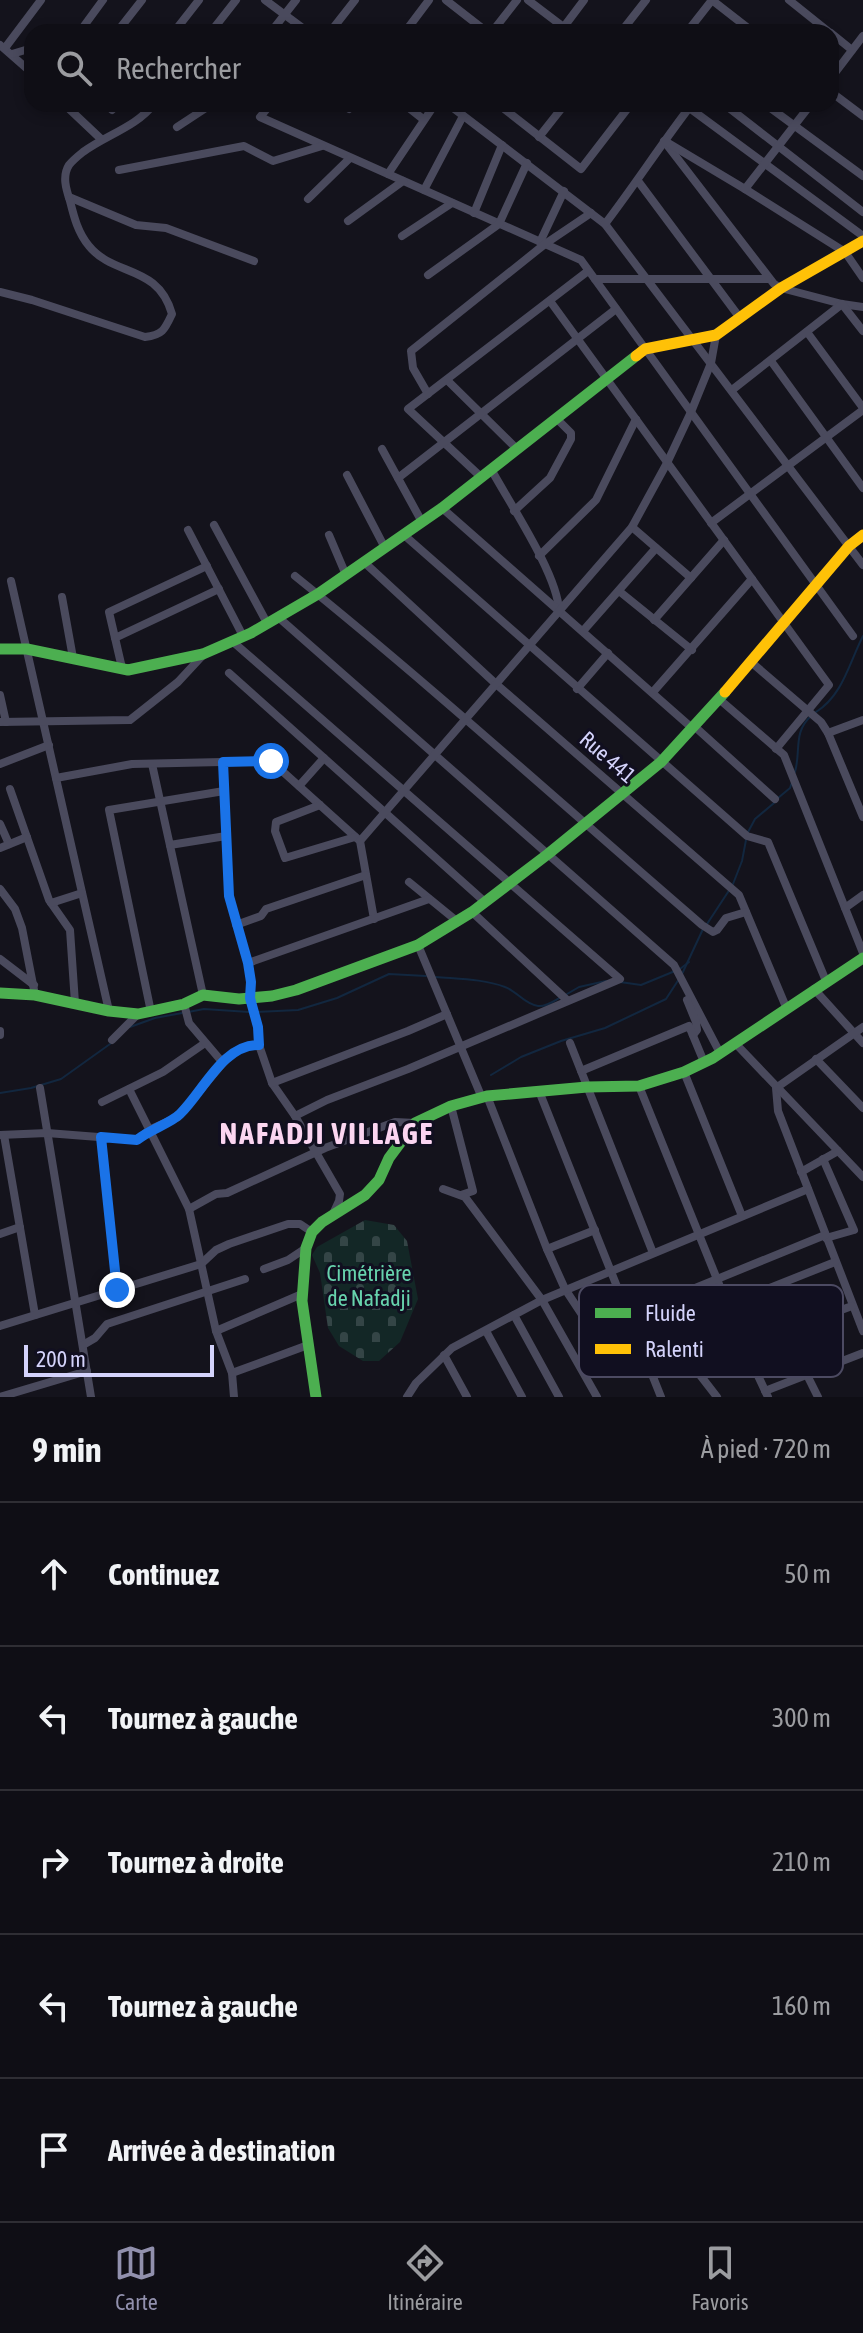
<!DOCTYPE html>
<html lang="fr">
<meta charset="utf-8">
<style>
body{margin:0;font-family:"Asap Condensed",sans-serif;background:#1d1c22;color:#f1f3f6}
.scale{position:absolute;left:24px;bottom:20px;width:190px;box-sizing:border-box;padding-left:8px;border:4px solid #d4d3fb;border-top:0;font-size:22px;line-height:28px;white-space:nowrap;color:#d4d3fb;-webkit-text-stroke:6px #110f20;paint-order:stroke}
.stop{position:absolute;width:24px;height:24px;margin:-18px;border:6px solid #1a73e8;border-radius:50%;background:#fff}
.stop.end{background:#1a73e8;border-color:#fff;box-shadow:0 2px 8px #0008}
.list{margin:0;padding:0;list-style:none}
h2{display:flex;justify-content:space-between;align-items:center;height:104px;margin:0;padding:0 32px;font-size:34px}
h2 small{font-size:26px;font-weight:400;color:#9b9ca0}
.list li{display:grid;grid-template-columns:52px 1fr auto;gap:24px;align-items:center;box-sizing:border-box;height:144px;padding:0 32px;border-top:2px solid #2f2e34}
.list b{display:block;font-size:30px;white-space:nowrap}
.list em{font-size:26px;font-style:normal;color:#9b9ca0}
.icon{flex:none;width:44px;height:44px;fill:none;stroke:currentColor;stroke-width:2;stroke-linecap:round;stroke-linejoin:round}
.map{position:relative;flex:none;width:863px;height:1397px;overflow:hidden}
.search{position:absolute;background:#0f0e15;box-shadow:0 4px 12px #0003;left:24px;right:24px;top:24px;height:88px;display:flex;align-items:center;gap:20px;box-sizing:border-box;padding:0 28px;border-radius:24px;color:#9b9ca0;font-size:30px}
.sheet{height:824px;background:#0f0e15}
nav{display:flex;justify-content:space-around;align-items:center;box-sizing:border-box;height:112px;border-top:2px solid #2f2e34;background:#0f0e15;font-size:22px;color:#9b9ca0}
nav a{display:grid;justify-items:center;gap:4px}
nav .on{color:#9190ad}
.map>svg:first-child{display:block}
.cemetery{fill:url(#cemetery-stones)}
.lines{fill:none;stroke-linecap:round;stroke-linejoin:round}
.stream{stroke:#12273f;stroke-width:2}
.street{stroke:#4a4a5d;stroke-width:8}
.fast{stroke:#4caf50;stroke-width:11}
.slow{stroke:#ffc107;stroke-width:11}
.route{stroke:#1a73e8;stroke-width:10}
.labels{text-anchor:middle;stroke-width:6;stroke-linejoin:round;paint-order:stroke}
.street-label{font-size:22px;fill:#d4d3fb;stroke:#110f20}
.park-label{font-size:22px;fill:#67d3ad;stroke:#110f20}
.district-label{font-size:30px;font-weight:bold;letter-spacing:2px;fill:#fbd5f1;stroke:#110f20}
.key{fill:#110f20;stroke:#4c4a62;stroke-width:2}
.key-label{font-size:22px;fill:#d4d3fb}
</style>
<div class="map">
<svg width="863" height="1397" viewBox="0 0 863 1397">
<defs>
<pattern id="cemetery-stones" width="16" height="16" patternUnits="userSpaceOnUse" patternTransform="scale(2)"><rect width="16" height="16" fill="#132726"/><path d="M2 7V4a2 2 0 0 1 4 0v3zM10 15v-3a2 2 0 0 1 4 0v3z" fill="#344546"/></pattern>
</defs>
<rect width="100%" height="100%" fill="#14131c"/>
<path class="cemetery" d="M365 1220 394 1225 407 1241 418 1299 400 1342 379 1361H363L339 1346 328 1328 320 1273 312 1255 317 1247Z"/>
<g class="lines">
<g class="stream">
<path d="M816 712C843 695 849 663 863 636"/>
<path d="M795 772C801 751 793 732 811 716"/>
<path d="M778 798 790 788 792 782"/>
<path d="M747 834 755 819 774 803"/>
<path d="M733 884 742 861 746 840"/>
<path d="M707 924 730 889"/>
<path d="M680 969 689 962"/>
<path d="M682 974 703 929"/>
<path d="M436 977C459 979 484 979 505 987 517 991 524 1004 538 1006 546 1007 554 1001 561 997"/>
<path d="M620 982 641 985 675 971"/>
<path d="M567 994 579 987 606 981"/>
<path d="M188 1012 204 1009 249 1012"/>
<path d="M256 1012 298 1010 337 998 389 974 426 976"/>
<path d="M130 1027 155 1018 182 1013"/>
<path d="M491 1075 521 1057 561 1041 605 1028 666 999 679 979"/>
<path d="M0 1093 31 1088 61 1079 110 1044"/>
</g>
<g class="street">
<path d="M265 0 308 32"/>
<path d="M446 0 487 32"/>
<path d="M528 0 570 32"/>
<path d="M712 0 753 32"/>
<path d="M789 0 829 32"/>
<path d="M81 30 103 0"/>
<path d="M117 32 142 0"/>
<path d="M174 32 199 0"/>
<path d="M211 32 236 0"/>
<path d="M271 32 296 0"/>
<path d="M330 32 355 0"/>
<path d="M405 32 429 0"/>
<path d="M492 32 517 0"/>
<path d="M560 32 584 0"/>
<path d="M621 32 646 0"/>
<path d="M687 32 712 0"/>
<path d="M831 33 852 50"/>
<path d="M0 45 32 73"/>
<path d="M5 48 41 0"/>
<path d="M12 54 32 48"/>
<path d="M831 78 863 36"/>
<path d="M831 92 863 116"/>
<path d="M64 104 101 139"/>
<path d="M271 104 260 117 581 260 853 636"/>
<path d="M404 104 423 119"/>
<path d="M448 104 605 224 863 565"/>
<path d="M498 104 581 169 631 104"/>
<path d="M684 104 863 236"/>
<path d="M724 104 863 212"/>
<path d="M765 104 863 176"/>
<path d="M349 109 353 104"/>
<path d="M112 110 117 104"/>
<path d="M177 127 212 104"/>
<path d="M539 137 565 104"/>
<path d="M664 141 774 284 781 288 842 304 863 307"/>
<path d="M668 143 745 189 845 252 863 278"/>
<path d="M119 170 244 146 273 161 322 146"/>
<path d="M388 174 435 104"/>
<path d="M638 181 740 318"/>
<path d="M745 189 811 104"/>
<path d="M424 190 463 116"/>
<path d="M69 197 136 225 166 228 254 261"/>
<path d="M308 199 350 158"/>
<path d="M474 213 502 145"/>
<path d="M348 221 403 181"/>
<path d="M605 224C634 186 660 146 689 108"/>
<path d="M402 236 452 203"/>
<path d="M540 242 564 191"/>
<path d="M428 275 499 224 527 163"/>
<path d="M595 279H768"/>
<path d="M0 292 32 300 145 337C163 335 165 329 172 314 158 264 114 277 89 246 78 233 74 217 70 201 66 189 62 176 69 165 73 160 78 156 83 152 106 135 136 127 154 104"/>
<path d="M550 301 829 685 776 749"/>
<path d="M807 332 863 408"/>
<path d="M771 361 863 488"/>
<path d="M447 380 517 449"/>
<path d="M732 390 842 304 863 331"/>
<path d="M428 394 413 368 411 351 545 244 591 213"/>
<path d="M382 449 422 522"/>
<path d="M491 469C510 504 558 575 559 611"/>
<path d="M347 475 385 548"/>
<path d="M481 477 408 409 588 271"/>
<path d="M398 478 616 309"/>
<path d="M442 508 692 728"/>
<path d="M514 511 550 478 571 439V433L556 418"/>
<path d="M711 523 863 410"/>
<path d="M214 525 267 623"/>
<path d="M632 527 691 578"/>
<path d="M188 530 243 636"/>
<path d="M329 535 346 575"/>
<path d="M404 535 747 836 768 842 826 981"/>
<path d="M539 556 596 500 636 419"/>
<path d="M365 563 496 684 739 895 786 1007"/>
<path d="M295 576C434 688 566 808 702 925L713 932 717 930 726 918 746 912"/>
<path d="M11 581 109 1011"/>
<path d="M619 591 692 650"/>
<path d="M62 597 73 658"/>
<path d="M278 617 674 965 720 1053"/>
<path d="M654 620 724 540"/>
<path d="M583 631 656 548"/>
<path d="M115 638 219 589"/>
<path d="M232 641 620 979 408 1069 327 1100 295 1116"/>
<path d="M751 662 821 722 828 733 863 817"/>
<path d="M122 668 109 612 207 566"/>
<path d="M229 673 485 902"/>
<path d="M577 689 608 653"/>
<path d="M653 692 752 579"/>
<path d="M0 695 6 722"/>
<path d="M719 699 784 755 863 953"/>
<path d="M0 722 130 720 178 682 203 655"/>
<path d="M694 726 775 799"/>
<path d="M828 733 863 720"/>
<path d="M223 762 229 896 248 963 251 982 250 998 258 1027 259 1045 272 1083 295 1116 340 1194 339 1201 333 1214"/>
<path d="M0 764 49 745"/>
<path d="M152 764 203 995"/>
<path d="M56 778 132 764 271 761 360 841 374 919"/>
<path d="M299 786 324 758"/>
<path d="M10 789 49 900 70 930 75 1003"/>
<path d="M320 805 276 822 275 831 285 858 355 837"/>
<path d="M0 824 9 844"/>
<path d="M360 841 632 527 667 463 691 412 711 363 716 335"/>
<path d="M170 845 226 836"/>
<path d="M0 848 27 837"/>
<path d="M409 882 458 922"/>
<path d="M0 889 15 909 22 928 35 995"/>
<path d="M51 903 82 893"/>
<path d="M845 908 863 895"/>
<path d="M472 912 567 1000"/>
<path d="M236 925 261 916 266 909 366 875"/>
<path d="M418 945 482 1098"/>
<path d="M0 959 34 985"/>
<path d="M248 963 429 899"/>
<path d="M814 989 863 1043"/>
<path d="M687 1000 696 1022 697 1030 693 1035"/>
<path d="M151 1012 109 810 224 791"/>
<path d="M863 1027 776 1088 778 1111 863 1331"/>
<path d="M0 1031V1035"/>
<path d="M112 1040 138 1014"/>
<path d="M570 1043 653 1253"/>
<path d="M735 1043 863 1177"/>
<path d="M816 1059 863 1108"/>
<path d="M223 1063C234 1052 243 1044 259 1045"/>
<path d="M581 1071 689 1026 704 1062"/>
<path d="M684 1072 742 1216"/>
<path d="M272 1083 408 1031 447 1014"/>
<path d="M639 1086 744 1346 768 1397"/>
<path d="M40 1088 91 1397"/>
<path d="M129 1089 189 1209 216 1331 232 1373 234 1397"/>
<path d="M539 1091 661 1397"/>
<path d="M487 1096 547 1249 565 1289 608 1354"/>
<path d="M102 1102 163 1072 205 1043"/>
<path d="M451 1106 473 1191 461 1195"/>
<path d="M0 1135 47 1133 137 1140 149 1130 178 1117 223 1063 189 1023 184 1004"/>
<path d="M4 1135 35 1315"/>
<path d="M101 1137 117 1290"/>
<path d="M823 1159 854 1230 826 1238"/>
<path d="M801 1172 838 1151"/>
<path d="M443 1189 465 1197 542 1300 597 1397"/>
<path d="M189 1209 216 1194 227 1193 325 1148 395 1122 415 1123"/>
<path d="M0 1234 20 1227"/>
<path d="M547 1249 595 1230"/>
<path d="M264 1269 288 1260 306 1248"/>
<path d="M668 1299 693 1366 717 1397"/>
<path d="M727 1305 835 1262"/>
<path d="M514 1315 559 1397"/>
<path d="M629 1315 825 1235"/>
<path d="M0 1326 201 1264 216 1250 229 1244 288 1224H300L312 1232"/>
<path d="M216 1331 302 1294"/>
<path d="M486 1331 522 1397"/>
<path d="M83 1345 95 1338 107 1324 245 1279"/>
<path d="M744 1346 852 1306"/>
<path d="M444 1355 467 1397"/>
<path d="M232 1373 308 1345"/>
<path d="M807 1375 818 1397"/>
<path d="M765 1391 863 1353"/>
<path d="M0 1397 87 1371"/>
<path d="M407 1397 416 1383 452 1348 542 1300 808 1189"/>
</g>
<g class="fast">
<path d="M0 649H27L128 670 203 654 251 633 318 594 442 508 636 356"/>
<path d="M0 993 35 995 109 1011 138 1014 184 1004 203 995 239 999 272 996 296 990 418 945 472 912 548 854 661 762 725 692"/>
<path d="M316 1397 302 1301 306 1248 312 1232 322 1222 365 1195 379 1180 389 1158 415 1123 451 1106 487 1096 587 1087 639 1086 684 1072 713 1058 863 958"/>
</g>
<g class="slow">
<path d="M636 356 645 349 716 335 781 288 863 241"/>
<path d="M725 692 849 546 863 535"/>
</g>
</g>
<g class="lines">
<path class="route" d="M117 1290 101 1137 137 1140C149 1130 171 1123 180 1114 203 1092 223 1044 259 1045L258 1027 250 998 251 982 248 963 229 896 223 762 271 761"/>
</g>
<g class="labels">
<g class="street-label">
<text transform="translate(608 757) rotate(41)" y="8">Rue 441</text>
</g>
<g class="park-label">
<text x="369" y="1281">Cimétrière<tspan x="369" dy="25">de Nafadji</tspan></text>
</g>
<g class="district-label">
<text x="327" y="1144">NAFADJI VILLAGE</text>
</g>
</g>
<rect x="579" y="1285" width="264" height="92" rx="12" class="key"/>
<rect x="595" y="1308" width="36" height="10" fill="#4caf50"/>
<rect x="595" y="1344" width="36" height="10" fill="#ffc107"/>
<g class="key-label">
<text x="645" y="1321">Fluide</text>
<text x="645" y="1357">Ralenti</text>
</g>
</svg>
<div class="scale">200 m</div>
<div class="stop" style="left:271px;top:761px"></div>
<div class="stop end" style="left:117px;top:1290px"></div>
<div class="search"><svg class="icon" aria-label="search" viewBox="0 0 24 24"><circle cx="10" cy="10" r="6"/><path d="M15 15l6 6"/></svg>Rechercher</div>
</div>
<section class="sheet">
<h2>9 min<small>À pied · 720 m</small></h2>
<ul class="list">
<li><svg class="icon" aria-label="ahead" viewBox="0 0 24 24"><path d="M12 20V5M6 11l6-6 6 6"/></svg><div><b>Continuez</b></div><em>50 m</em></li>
<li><svg class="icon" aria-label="left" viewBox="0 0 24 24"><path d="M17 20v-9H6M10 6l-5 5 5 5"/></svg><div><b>Tournez à gauche</b></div><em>300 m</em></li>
<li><svg class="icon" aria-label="right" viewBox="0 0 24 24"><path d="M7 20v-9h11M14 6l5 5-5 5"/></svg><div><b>Tournez à droite</b></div><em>210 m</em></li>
<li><svg class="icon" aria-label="left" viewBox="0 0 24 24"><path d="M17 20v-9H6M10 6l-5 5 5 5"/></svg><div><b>Tournez à gauche</b></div><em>160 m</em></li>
<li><svg class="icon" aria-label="arrive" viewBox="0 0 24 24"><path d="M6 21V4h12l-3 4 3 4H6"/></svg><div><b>Arrivée à destination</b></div></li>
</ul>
</section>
<nav>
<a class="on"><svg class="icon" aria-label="map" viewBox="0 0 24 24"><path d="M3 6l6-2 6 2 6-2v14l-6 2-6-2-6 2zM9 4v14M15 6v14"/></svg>Carte</a>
<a><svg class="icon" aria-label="directions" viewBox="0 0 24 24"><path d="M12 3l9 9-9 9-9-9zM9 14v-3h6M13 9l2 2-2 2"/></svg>Itinéraire</a>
<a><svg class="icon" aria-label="saved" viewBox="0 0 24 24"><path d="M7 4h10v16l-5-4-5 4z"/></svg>Favoris</a>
</nav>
